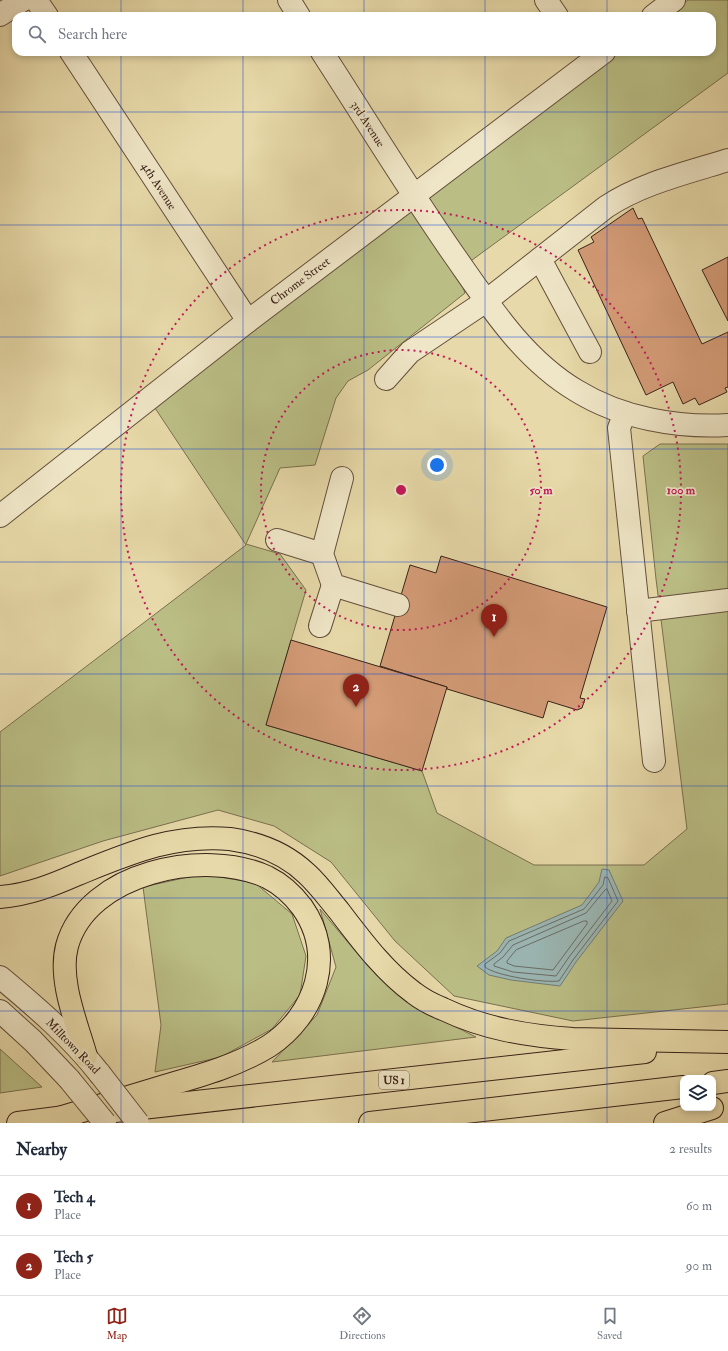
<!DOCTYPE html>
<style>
body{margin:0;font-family:"IM FELL Double Pica",serif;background:#f2f2f3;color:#1f2937}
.controls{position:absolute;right:12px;bottom:12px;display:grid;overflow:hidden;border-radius:8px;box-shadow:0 2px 6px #0003}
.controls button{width:36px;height:36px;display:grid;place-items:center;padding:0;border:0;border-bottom:1px solid #e0e1e3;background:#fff;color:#1f2937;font:20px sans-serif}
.you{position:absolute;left:437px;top:465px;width:14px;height:14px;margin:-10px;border:3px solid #fff;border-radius:50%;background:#1a73e8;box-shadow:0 0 0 6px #1a73e833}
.badge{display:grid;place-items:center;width:26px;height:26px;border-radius:50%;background:#8f2418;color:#fff;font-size:13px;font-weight:700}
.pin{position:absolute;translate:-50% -33px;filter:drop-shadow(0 1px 2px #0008)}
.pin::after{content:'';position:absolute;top:21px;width:14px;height:12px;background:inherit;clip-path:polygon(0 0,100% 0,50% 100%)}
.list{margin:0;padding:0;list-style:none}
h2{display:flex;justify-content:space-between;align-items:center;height:52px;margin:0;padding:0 16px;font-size:17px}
h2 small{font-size:13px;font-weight:400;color:#747a83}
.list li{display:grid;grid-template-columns:26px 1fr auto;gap:12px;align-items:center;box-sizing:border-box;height:60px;padding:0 16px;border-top:1px solid #e0e1e3}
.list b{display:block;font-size:15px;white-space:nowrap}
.list p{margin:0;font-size:13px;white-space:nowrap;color:#747a83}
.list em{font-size:13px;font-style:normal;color:#747a83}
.icon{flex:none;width:22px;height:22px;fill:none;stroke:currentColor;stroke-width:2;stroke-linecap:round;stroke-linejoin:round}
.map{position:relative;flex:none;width:728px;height:1123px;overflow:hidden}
.search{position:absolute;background:#fff;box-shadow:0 2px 6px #0003;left:12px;right:12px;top:12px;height:44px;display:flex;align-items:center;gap:10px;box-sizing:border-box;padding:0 14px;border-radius:12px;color:#747a83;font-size:15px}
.sheet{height:172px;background:#fff}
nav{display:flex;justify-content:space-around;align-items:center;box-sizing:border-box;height:56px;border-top:1px solid #e0e1e3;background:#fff;font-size:11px;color:#747a83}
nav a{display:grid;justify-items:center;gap:2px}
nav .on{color:#8f2418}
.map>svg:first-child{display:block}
.green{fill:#babe85;stroke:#7a704e}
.water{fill:#9bb7b4;stroke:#747b76}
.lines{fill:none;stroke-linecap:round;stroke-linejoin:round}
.shore{stroke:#6a6c66;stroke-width:1}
.building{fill:#d39b76;stroke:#392218}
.minor-casing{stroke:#64503c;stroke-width:24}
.highway-casing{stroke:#392218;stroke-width:24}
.minor{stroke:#efe6c7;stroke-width:22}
.highway{stroke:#e7d9a9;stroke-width:22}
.minor-bridge-casing{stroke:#64503c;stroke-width:24;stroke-linecap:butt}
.minor-bridge{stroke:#efe6c7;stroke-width:22}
.grid{fill:none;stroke:#1d4ed8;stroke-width:1;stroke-opacity:0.55}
.ring{fill:none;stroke:#c2185b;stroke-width:2;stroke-dasharray:2 4}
.labels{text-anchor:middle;stroke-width:3.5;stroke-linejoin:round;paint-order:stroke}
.shield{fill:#efe6c7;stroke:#705d4c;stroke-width:1}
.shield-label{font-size:11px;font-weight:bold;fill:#392218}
.street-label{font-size:12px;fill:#392218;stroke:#efe6c7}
.centre{fill:#c2185b;stroke:#efe6c7;stroke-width:2}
.ring-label{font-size:12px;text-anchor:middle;font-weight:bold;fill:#c2185b;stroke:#efe6c7;stroke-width:3.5;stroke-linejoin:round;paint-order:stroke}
</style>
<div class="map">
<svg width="728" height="1123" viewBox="0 0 728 1123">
<rect width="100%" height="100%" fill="#e7d9a9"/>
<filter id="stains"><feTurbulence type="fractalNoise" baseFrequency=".005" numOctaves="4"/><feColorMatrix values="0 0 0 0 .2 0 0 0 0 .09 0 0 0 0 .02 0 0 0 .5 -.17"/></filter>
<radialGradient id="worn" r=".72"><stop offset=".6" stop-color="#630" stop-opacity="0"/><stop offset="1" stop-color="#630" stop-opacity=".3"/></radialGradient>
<g class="green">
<path d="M688 0H728V73L457 271 465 293 368 370 348 381 336 398 315 465 280 468 246 544 280 554 306 590 266 725 422 771 437 813 534 865H644L687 829 656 579 643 456 660 444H728V1004L573 1021 454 996 395 941 331 862 274 826 218 810 103 841 0 876V732L246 545 153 405 619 52H712V16H667Z"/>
<path d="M202 874 255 883 292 914 306 956 300 995 272 1029 221 1057 155 1072 161 1025 143 887Z"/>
<path d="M320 909 367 965 418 1008 476 1037 272 1062 317 1015 336 967Z"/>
<path d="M0 1049 42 1087 0 1093Z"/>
</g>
<path class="water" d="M602 869 609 870 623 901 576 962 560 986 511 980 489 975 477 966 497 951 506 938 582 905 599 882Z"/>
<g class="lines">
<g class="shore">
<path d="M605 877 608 878 618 901 573 960 559 981C544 983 496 976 485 967V964L500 953 509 941 584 909 603 885Z"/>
<path d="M607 889 612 901 569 957 556 976 513 972 494 966V964L503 957 513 945 586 913 605 890Z"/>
<path d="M584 921H587V924L553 970 514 966 507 963V961L516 950Z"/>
</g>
</g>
<g class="building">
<path d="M633 208 638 219 642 218 702 344 728 332V387L725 388 727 392 699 405 695 398 683 404 673 382 646 395 578 250 594 242 591 237Z"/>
<path d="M728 257V321L702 270Z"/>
<path d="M441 556 607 607 580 698 585 699 582 708 577 710 548 701 543 718 447 689V687L380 666 410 565 436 573Z"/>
<path d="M291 640 447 687 422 771 266 725Z"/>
</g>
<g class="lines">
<g class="minor-casing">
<g id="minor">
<path d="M36 0 47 16"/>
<path d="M289 0 299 16"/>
<path d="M546 0 557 16"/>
<path d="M0 15 23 0"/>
<path d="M653 16 674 0"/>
<path d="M71 52 248 321"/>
<path d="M322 52C366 120 408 189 454 255 489 305 523 359 577 391 621 418 677 428 728 425"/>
<path d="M540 259 590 352"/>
<path d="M386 379 410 352 486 301 606 207C642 183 687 173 728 160"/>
<path d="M625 413 619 428 654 761"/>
<path d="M342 478 322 554 333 585 398 605"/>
<path d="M0 516 248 321 604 52"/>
<path d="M277 540 322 554"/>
<path d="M638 611 728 600"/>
<path d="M320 626 333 585"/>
<path d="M0 977C36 1007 71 1037 100 1074"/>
<path d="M0 1011 33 1041 69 1079"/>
</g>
</g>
<g class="highway-casing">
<g id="highway">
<path d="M0 897C28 895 53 885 78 874 130 853 173 834 230 839 259 843 286 854 307 874 319 885 329 899 339 911 362 941 384 971 414 993 423 1000 433 1005 443 1009 485 1029 528 1036 573 1039L728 1042"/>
<path d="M713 1083 728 1081"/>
<path d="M115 1111 645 1052"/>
<path d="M59 1118C96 1107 132 1096 168 1085 203 1075 238 1065 269 1046 316 1015 336 955 302 907 293 895 281 884 267 877 205 848 87 872 67 946 58 980 77 1024 86 1056"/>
<path d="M18 1123 73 1116"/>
<path d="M370 1123 683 1087"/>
<path d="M665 1123 712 1108"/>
</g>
</g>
<use href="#minor" class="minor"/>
<use href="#highway" class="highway"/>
<g class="minor-bridge-casing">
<g id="minor-bridge">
<path d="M100 1074 138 1123"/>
<path d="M69 1079 105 1123"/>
</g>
</g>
<use href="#minor-bridge" class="minor-bridge"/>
</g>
<path class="grid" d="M121 0V16M243 0V16M364 0V16M485 0V16M607 0V16M121 52V1123M243 52V1123M364 52V1123M485 52V1123M607 52V1123M0 112H728M0 225H728M0 337H728M0 449H728M0 562H728M0 674H728M0 786H728M0 898H728M0 1011H728"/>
<g class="ring">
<circle cx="401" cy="490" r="140"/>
<circle cx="401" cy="490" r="280"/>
</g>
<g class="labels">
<rect class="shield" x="379" y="1071" width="30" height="18" rx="3"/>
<g class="shield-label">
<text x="394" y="1084">US 1</text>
</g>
<g class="street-label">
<text transform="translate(368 124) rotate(57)" y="4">3rd Avenue</text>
<text transform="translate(159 186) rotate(57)" y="4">4th Avenue</text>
<text transform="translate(300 281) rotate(-37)" y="4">Chrome Street</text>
<text transform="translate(73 1046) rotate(46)" y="4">Milltown Road</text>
</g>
</g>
<circle cx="401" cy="490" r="6" class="centre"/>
<g class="ring-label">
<text x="541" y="494">50 m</text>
<text x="681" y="494">100 m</text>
</g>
<rect width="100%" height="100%" filter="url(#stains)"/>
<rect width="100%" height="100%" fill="url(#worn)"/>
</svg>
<div class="controls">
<button><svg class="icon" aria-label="layers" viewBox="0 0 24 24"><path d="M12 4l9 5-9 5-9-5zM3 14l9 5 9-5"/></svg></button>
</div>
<div class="you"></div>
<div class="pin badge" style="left:494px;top:637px">1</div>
<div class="pin badge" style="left:356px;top:707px">2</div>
<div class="search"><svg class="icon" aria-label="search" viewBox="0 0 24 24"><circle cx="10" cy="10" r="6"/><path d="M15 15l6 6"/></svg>Search here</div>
</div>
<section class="sheet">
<h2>Nearby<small>2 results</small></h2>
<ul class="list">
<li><span class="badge">1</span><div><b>Tech 4</b><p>Place</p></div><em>60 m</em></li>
<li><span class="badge">2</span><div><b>Tech 5</b><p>Place</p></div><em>90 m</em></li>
</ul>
</section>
<nav>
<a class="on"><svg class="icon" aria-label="map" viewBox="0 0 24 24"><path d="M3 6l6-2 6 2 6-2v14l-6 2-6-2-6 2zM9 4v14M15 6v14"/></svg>Map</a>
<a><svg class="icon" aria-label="directions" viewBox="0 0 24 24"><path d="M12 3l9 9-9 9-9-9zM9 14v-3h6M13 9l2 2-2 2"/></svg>Directions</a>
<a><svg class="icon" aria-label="saved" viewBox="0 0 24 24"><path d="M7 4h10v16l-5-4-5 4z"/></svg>Saved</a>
</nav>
